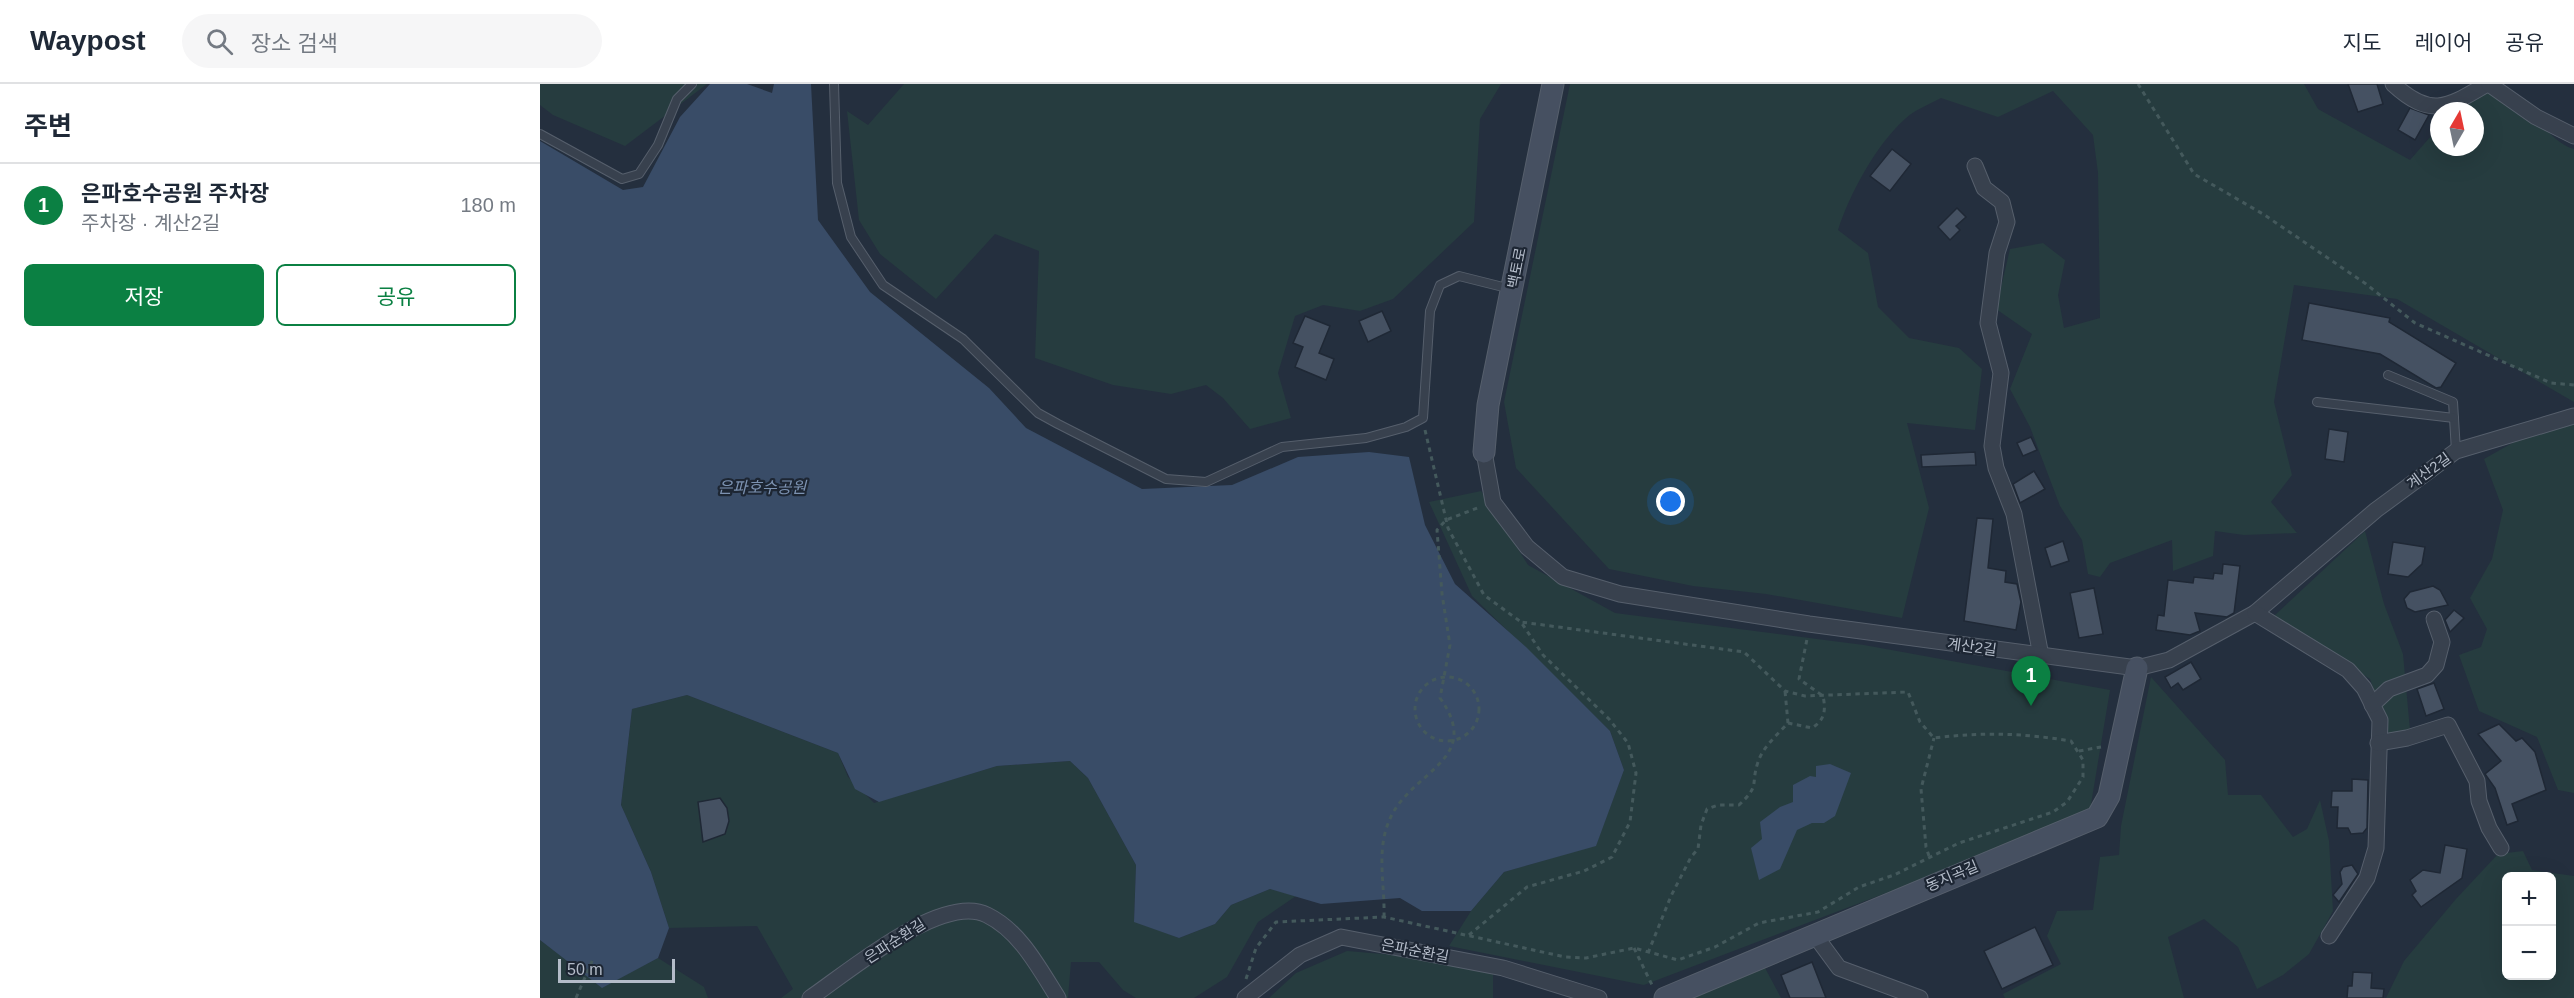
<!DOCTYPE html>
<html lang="ko">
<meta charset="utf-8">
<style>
body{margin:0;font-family:Helvetica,"Noto Sans KR",sans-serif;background:#f6f6f7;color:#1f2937}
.controls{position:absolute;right:18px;bottom:18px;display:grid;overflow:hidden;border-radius:9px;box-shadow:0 6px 24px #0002}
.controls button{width:54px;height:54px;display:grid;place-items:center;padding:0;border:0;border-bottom:2px solid #e0e1e3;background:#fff;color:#1f2937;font:30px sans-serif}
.compass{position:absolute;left:1890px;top:18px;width:54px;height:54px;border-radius:50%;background:#fff;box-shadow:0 6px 24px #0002;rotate:9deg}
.scale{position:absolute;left:18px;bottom:15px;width:117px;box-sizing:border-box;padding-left:6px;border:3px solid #b4bcc9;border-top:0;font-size:16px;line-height:21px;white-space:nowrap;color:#b4bcc9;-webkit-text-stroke:4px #1d2633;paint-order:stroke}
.you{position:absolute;left:1131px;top:418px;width:21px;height:21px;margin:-15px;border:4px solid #fff;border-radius:50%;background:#1a73e8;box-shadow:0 0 0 9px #1a73e833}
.badge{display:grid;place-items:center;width:39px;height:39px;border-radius:50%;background:#0b8043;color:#fff;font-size:20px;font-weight:700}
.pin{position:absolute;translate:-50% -50px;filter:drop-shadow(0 2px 3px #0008)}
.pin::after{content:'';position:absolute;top:32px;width:21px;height:18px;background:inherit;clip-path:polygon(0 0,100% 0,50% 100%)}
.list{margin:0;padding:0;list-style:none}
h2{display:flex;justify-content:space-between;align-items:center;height:78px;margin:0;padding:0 24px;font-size:26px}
h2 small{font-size:20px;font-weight:400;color:#747a83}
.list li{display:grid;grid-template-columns:39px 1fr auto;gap:18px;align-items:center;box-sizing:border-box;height:84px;padding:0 24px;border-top:2px solid #e0e1e3}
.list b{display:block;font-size:22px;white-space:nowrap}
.list p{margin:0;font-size:20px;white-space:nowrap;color:#747a83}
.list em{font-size:20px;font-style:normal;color:#747a83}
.actions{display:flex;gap:12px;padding:18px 24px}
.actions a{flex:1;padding:14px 0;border:2px solid #0b8043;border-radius:9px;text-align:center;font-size:21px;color:#0b8043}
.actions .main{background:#0b8043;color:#fff}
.icon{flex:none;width:33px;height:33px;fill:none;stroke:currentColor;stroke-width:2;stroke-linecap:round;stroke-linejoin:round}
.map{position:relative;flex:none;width:2034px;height:914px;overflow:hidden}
header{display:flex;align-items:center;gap:36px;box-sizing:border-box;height:84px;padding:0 30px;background:#fff;border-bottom:2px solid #e0e1e3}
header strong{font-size:28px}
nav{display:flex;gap:33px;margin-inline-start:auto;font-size:21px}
.search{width:420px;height:54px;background:#f6f6f7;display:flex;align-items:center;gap:15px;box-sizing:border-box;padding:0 21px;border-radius:33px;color:#747a83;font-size:22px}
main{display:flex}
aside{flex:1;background:#fff}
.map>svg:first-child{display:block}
.green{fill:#263c3f;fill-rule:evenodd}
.water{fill:#394c67}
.building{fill:#455162;stroke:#1f2835;stroke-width:1.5}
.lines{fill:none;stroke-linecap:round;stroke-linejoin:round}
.lane-casing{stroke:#565f6c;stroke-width:10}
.street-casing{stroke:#565f6c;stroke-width:17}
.secondary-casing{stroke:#565f6c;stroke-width:23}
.path{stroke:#44595c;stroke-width:3;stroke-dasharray:4.5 4.5;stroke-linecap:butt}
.lane{stroke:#38414e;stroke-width:8}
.street{stroke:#38414e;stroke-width:15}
.secondary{stroke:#465061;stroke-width:21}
.labels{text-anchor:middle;stroke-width:4.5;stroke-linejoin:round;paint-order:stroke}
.street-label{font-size:15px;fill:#b4bcc9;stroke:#1d2633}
.water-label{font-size:16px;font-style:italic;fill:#7c92b1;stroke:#1d2633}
</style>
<header>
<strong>Waypost</strong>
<div class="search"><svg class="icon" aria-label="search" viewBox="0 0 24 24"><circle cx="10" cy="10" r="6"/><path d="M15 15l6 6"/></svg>장소 검색</div>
<nav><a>지도</a><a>레이어</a><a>공유</a></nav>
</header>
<main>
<aside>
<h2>주변<small></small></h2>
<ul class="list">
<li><span class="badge">1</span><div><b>은파호수공원 주차장</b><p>주차장 · 계산2길</p></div><em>180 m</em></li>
</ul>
<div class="actions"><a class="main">저장</a><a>공유</a></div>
</aside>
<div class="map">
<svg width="2034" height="914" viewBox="0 0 2034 914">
<rect width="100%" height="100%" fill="#242f3e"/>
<g class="green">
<path d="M0 0H167L85 62 13 31 0 21Z"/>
<path d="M364 0H961L940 35 934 138 853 215 820 227 783 221 755 232 738 289 751 334 710 345 683 314 666 301 631 310 573 301 495 274 499 167 455 150 396 215 340 170 319 136 307 27 328 41Z"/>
<path d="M1030 0H1764L1778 25 1870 76 1899 43V63H1935V27H1916L1948 7C1965 21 1983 29 2000 41 2012 50 2019 61 2034 65V318L1857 215 1754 201 1734 318 1752 391 1731 418 1757 449 1704 451 1675 447 1673 472 1633 487 1632 456 1570 479 1560 493 1548 490 1542 456 1520 422 1490 343 1470 305 1492 250 1456 225 1470 165 1503 159 1525 176 1518 211 1524 244 1560 234 1558 89 1553 51 1513 7 1458 33 1401 14C1390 20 1374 26 1365 35 1336 61 1310 109 1298 146L1328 169 1338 223 1369 254 1419 264 1442 285 1435 346 1367 339 1389 424 1362 534 1226 510 1153 502 1069 485 976 384 964 318Z"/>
<path d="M2034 324V709L2018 706 1997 653 1939 627 1919 571 1941 563 1947 545 1930 514 1952 475 1963 426 1944 375Z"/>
<path d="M941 407 988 481 1075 529 1324 561 1570 606 1549 732 1104 901 909 862 931 827 964 788 1056 761 1084 686 1070 647 932 512 889 418Z"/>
<path d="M1825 447 1844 520 1863 570 1870 646 1846 653 1843 630 1830 595 1734 532Z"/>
<path d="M1611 593 1685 676 1688 711H1721L1753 753 1767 745 1780 716 1789 757 1793 827 1769 870 1743 891 1717 905 1698 863 1664 835 1628 853 1644 914H1465L1463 910 1521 880 1507 852 1517 827 1553 826 1560 773 1579 771 1581 742Z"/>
<path d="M147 611 298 669 308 693 334 719 457 682 530 677 548 694 596 781 594 837 639 854 675 840 691 821 730 805 756 812 718 838 687 893 654 914H596L583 906 559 878H531L528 914H241L253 905 217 842 129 844 111 788 81 721 92 625Z"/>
<path d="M1983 767 1992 786 2034 792V914H1846L1864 877 1916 815 1958 770ZM1966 792H2012V892H1966Z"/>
<path d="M0 856 62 903 118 874 164 903 168 914H0Z"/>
<path d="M807 867 854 871 953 889V914H729L756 889Z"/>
<path d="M1224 882 1241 914H1145Z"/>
</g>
<g class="water">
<path d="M170 0H207L232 9 234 0H271L278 136 330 208 449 304 486 344 602 405 692 401 758 373 829 368 869 373 885 441 915 500 986 563 1070 647 1084 686 1056 762 964 788 931 827H882L860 814 781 820 730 805 691 821 675 840 639 854 594 838 596 781 548 694 530 677 457 682 339 718 315 705 298 669 147 611 92 625 81 721 111 788 129 844 118 874 62 904 0 856V57L83 106 103 103 140 33Z"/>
<path d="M1290 680 1311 689 1295 732 1284 739H1272L1257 746 1240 785 1219 796 1211 764 1222 755 1220 738 1240 723 1253 718V701L1270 692 1276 693V682Z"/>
</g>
<g class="building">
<path d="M1808 0H1837L1843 20 1818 28Z"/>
<path d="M1870 24 1889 31 1875 56 1858 46Z"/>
<path d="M1352 65 1371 80 1350 107 1330 92Z"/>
<path d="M1417 124 1426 133 1416 142 1420 146 1410 156 1398 143Z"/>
<path d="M1769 219 1850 234 1849 238 1916 279 1901 303 1896 304 1840 270 1762 256Z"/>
<path d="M842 227 851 247 828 258 819 237Z"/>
<path d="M765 232 790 242 779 269 794 275 786 296 755 283 763 263 753 259Z"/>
<path d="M1789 345 1808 348 1804 378 1785 375Z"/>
<path d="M1491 353 1497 366 1483 372 1477 359Z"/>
<path d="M1435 368 1436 381 1382 383 1381 371Z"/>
<path d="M1494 387 1505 405 1480 419 1473 400Z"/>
<path d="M1437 434 1453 435 1448 484 1466 487 1465 498 1477 500 1481 518 1476 546 1424 537Z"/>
<path d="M1523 457 1529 477 1511 483 1505 464Z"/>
<path d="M1853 458 1885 463 1882 480 1868 493 1848 490Z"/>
<path d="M1683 480 1700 482 1694 529 1687 533 1655 529 1660 547 1650 551 1616 546 1618 531 1624 532 1628 496 1653 499 1654 493 1673 495 1674 489 1682 490Z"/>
<path d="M1893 502 1900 506 1908 521 1875 528 1867 524 1864 515 1870 508Z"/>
<path d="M1554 504 1563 550 1539 554 1530 509Z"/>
<path d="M1914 526 1924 534 1910 548 1905 536Z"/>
<path d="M1651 578 1661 595 1643 606 1638 599 1631 604 1625 593Z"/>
<path d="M1894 599 1904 625 1886 632 1877 605Z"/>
<path d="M1959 640 1976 657 1982 654 1995 668 2006 706 1972 720 1978 737 1967 741 1955 704 1945 690 1961 677 1938 650Z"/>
<path d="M1812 695 1828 696 1827 744 1823 749 1811 750 1808 744H1797L1798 723H1791L1792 707H1812Z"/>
<path d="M180 714 187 724 189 737 185 750 163 758 158 718Z"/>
<path d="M1905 761 1927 765 1922 794 1881 823 1872 811 1876 807 1870 796 1883 786 1900 789Z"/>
<path d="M1812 781 1818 790 1799 818 1793 811 1802 800 1800 788 1803 783Z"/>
<path d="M1495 843 1513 881 1462 905 1444 867Z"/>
<path d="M1272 878 1286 914H1250L1241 891Z"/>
<path d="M1813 888 1832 889 1831 904 1844 905 1843 914H1807L1808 902H1812Z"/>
</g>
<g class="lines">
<g class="lane-casing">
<g id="lane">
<path d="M294 0 297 99 311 153 343 201 423 255 498 329 518 340 626 395 666 398 742 363 826 354 866 343 883 334 890 227 900 201 919 192 971 205"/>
<path d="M0 50 82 95 99 90 118 61 137 15 152 0"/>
<path d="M1848 291 1913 318 1916 367"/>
<path d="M1777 318 1914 334"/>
</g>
</g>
<g class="street-casing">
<g id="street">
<path d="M1853 0C1891 35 1908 23 1947 0"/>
<path d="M1949 0 1996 33 2034 52"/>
<path d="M1435 82 1444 104 1462 118 1467 138 1457 169 1448 239 1461 289 1452 362 1456 384 1474 430 1501 572"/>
<path d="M944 368 953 418 987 463 1023 493 1080 510 1269 540 1597 584 1629 576 1715 529 1836 426 1916 367 2034 332"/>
<path d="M1715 529 1808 586 1824 604 1840 636 1836 764 1827 794 1789 852"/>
<path d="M1832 621 1849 605 1887 591 1896 581 1902 558 1894 535"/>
<path d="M1838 659 1867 654 1908 641 1937 697 1939 717 1949 744 1961 764"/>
<path d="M1274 850 1299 884 1380 914"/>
<path d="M270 914C307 889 402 808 447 831 480 847 499 884 518 914"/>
<path d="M705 914 760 871 801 853 963 884 1059 914"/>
</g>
</g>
<g class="secondary-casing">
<g id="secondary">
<path d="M944 368 948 321 1013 0"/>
<path d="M1125 914 1557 733 1569 712 1597 584"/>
</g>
</g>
<g class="path">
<path d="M1598 0 1654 90 1723 130 1826 200 1875 239 2011 299 2034 301"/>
<path d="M885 346 908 444 944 511 981 538 1003 571 1069 635 1088 659 1096 689 1090 738 1072 773 1044 787 987 803 929 851"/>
<circle cx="907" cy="625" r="32"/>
<path d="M1248 639 1272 644C1285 636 1286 626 1283 612L1259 595 1267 555"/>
<path d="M1539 667 1561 663"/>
<path d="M1389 772 1386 763 1381 705 1394 654"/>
<path d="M844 833C845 800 836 768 849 737 869 687 945 677 900 614L910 561 902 510 897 446 906 436 940 423"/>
<path d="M1094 864 1113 903"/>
<path d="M1108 869 1131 812 1151 773 1158 765 1161 741 1167 725 1178 721H1199C1221 700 1210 702 1218 678 1223 663 1237 651 1248 639L1245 607"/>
<path d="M706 895 716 864 736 838 844 833 1025 873 1046 874 1094 864 1138 876 1175 863 1219 839 1278 828 1319 803 1354 791 1419 759 1513 728 1527 718 1543 693V676L1531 657C1482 649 1443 648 1394 654L1380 638 1368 608 1265 612 1245 607 1204 568 981 538"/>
<path d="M36 914 53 875"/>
</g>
<use href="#lane" class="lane"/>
<use href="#street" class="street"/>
<use href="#secondary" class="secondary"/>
</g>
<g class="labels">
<g class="street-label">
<text transform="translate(977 184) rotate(-79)" y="5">백토로</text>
<text transform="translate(1889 387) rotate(-36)" y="5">계산2길</text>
<text transform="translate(1432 563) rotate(8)" y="5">계산2길</text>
<text transform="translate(1412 792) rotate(-23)" y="5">동지곡길</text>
<text transform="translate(355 857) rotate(-33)" y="5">은파순환길</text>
<text transform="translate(875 867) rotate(11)" y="5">은파순환길</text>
</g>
<g class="water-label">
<text x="222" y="409">은파호수공원</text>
</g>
</g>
</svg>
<div class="controls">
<button>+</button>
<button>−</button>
</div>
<svg class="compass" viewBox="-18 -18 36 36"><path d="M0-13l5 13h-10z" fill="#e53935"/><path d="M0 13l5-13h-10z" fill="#747a83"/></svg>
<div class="scale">50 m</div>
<div class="you"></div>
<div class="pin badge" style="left:1491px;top:622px">1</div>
</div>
</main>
